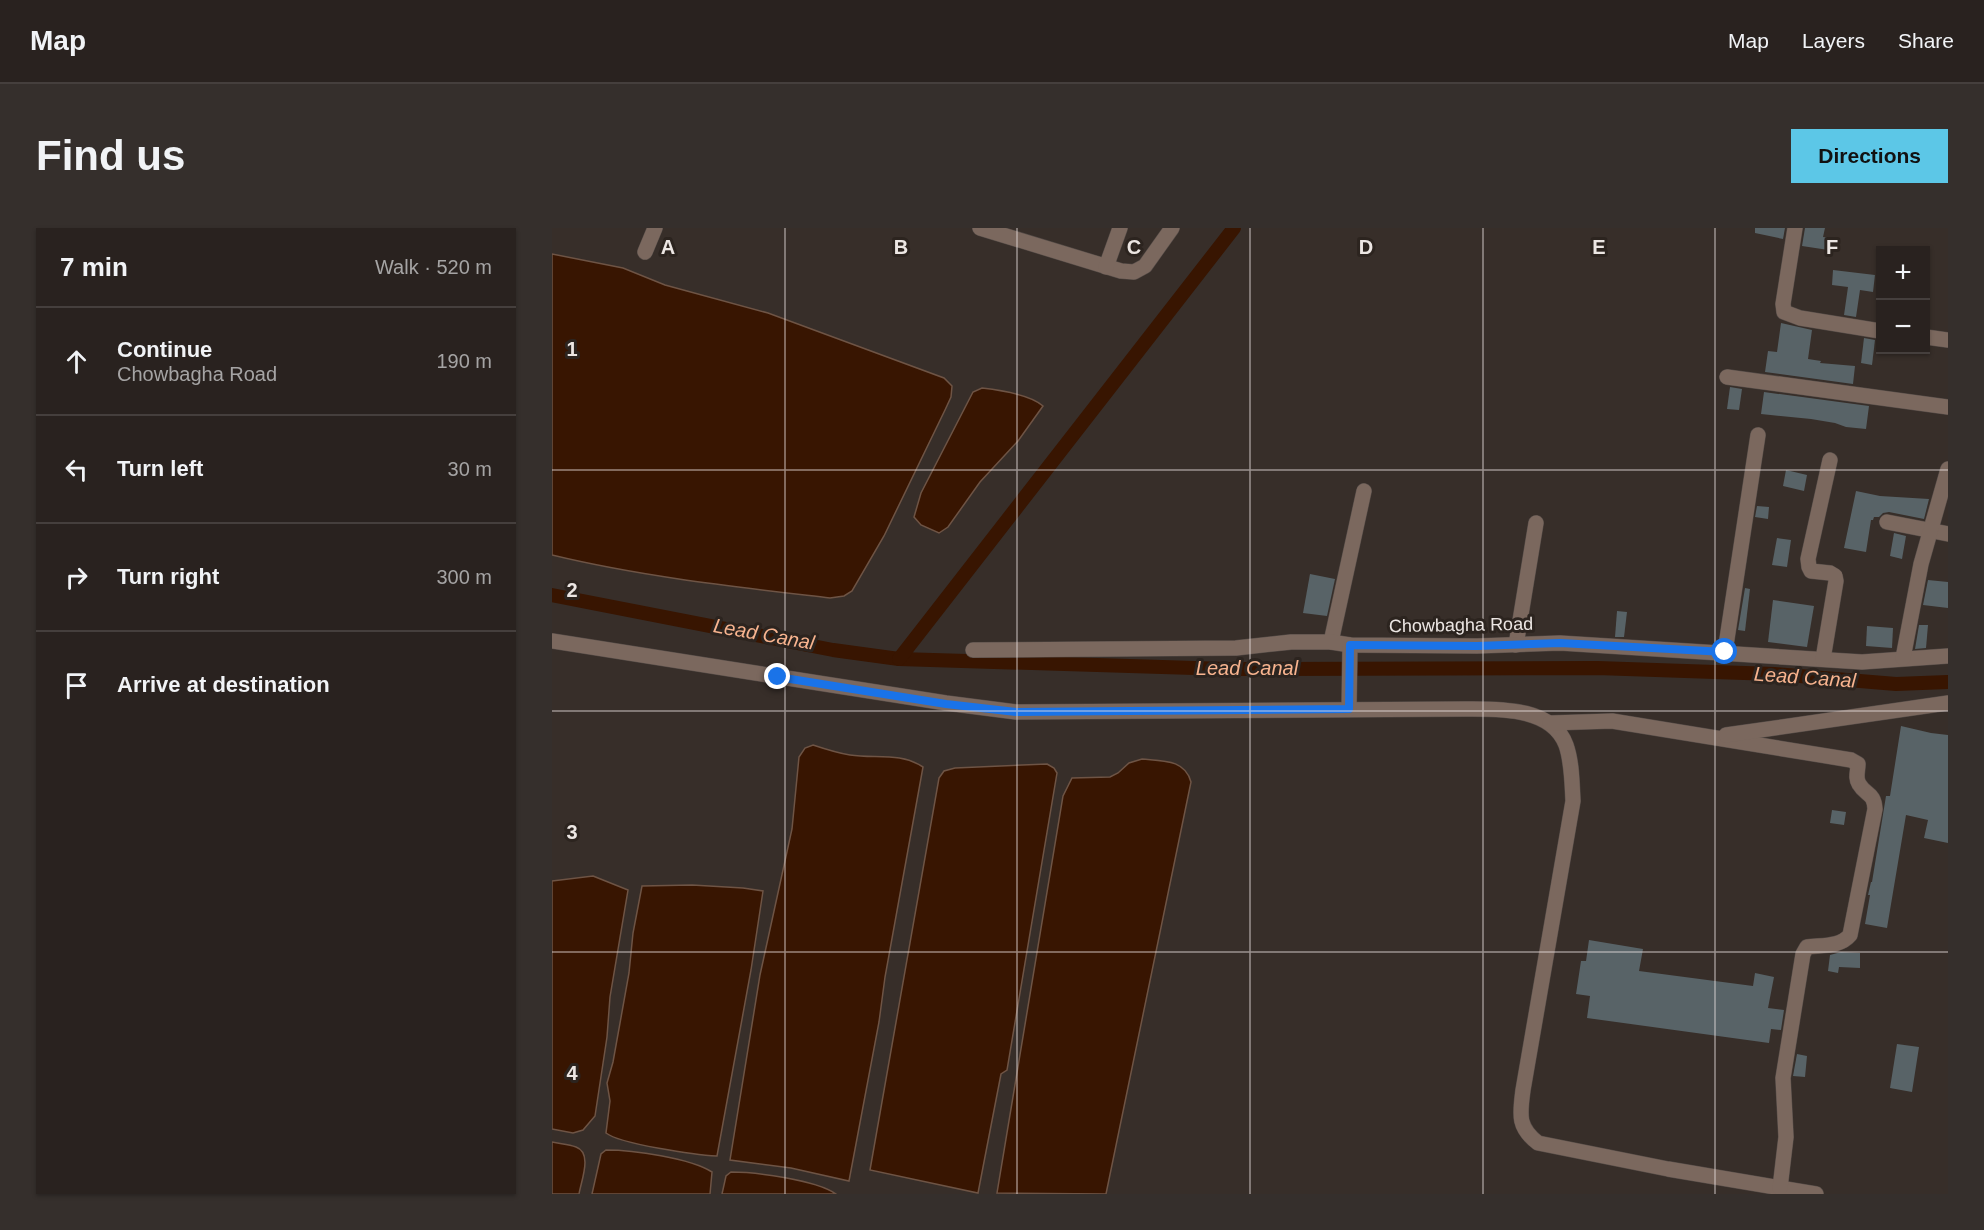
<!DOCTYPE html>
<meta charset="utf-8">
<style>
body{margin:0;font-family:Helvetica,sans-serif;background:#352f2c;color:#f1f3f6}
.controls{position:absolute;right:18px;top:18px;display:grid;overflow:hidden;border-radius:0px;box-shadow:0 2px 4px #0004}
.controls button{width:54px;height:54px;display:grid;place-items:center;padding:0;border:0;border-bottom:2px solid #453f3d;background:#29221f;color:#f1f3f6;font:30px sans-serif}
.stop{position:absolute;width:18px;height:18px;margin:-14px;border:4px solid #1a73e8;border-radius:50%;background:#fff}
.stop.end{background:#1a73e8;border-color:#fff;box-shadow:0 2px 6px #0008}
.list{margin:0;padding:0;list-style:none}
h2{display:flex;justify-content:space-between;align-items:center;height:78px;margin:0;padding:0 24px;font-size:26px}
h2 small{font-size:20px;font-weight:400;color:#a5a4a4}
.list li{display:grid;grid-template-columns:39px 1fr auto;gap:18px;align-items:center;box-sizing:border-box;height:108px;padding:0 24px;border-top:2px solid #453f3d}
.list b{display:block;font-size:22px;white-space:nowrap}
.list p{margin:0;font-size:20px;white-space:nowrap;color:#a5a4a4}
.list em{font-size:20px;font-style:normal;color:#a5a4a4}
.icon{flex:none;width:33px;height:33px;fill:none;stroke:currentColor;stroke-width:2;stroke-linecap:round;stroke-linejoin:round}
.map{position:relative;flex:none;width:1396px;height:966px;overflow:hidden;border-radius:0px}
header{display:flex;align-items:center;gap:36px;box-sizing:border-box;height:84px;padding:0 30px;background:#29221f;border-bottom:2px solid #453f3d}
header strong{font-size:28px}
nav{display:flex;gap:33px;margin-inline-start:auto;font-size:21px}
.intro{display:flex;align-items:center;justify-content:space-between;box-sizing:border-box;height:144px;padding:0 36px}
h1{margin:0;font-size:42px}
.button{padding:15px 27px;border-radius:0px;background:#5cc7e7;color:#111;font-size:21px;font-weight:700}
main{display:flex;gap:36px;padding:0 36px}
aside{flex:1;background:#29221f;border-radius:0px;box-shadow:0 2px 4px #0004}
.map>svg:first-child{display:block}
.water{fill:#381501;stroke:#6e5445;stroke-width:1.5}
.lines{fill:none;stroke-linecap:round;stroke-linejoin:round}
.canal{stroke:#381501;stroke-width:14}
.building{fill:#586367}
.minor-casing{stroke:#544b47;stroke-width:16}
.minor{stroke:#7b685e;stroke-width:15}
.route{stroke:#1a73e8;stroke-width:8}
.grid{fill:none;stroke:#ece6e3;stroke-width:1.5;stroke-opacity:0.55}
.labels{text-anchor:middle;stroke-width:6;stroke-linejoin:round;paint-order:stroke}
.street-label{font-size:18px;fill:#ece6e3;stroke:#2c241f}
.water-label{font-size:20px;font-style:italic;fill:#f8b48f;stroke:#2c241f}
.grid-label{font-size:20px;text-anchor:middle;font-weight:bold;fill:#ece6e3;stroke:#2c241f;stroke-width:6;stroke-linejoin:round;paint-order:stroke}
</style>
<header>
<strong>Map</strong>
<nav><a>Map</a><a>Layers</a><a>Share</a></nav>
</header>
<div class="intro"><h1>Find us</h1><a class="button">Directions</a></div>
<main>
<aside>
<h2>7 min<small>Walk · 520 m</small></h2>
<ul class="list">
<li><svg class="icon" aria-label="ahead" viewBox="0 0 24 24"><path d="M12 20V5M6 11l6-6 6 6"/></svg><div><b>Continue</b><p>Chowbagha Road</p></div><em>190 m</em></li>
<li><svg class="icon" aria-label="left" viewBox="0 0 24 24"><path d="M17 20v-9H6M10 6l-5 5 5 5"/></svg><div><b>Turn left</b></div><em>30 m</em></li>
<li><svg class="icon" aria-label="right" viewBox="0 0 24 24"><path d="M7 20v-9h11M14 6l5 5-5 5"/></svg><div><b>Turn right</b></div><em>300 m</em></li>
<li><svg class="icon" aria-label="arrive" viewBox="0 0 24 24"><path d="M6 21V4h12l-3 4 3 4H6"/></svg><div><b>Arrive at destination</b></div></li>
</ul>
</aside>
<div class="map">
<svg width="1396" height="966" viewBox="0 0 1396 966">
<rect width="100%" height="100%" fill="#372e29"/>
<g class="water">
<path d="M0 26 71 40 113 57 216 85 392 150 400 158 399 169 393 182 332 308 300 363 292 368 278 370C185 359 91 349 0 327Z"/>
<path d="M430 160C447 162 478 166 491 178L466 213 428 254 396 299 387 305 369 297 362 289 369 265 421 164Z"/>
<path d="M261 517C273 521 285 525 298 527 323 531 348 524 371 539L333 749 327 794 297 953 239 940 178 932 208 747 240 601 247 529 253 520Z"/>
<path d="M590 531C610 533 633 531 639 554L554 966 445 965 511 568 520 550 558 549 566 545 577 535Z"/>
<path d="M495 536 502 540 505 545 455 842 449 846 426 965 318 942 387 550 392 543 403 540Z"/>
<path d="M41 648 76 662 58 769 55 809 43 888 31 902 21 905 0 901V653Z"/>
<path d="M140 657 191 660 211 663 199 742 165 928C144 927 68 916 54 905L58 873 55 855 61 834 77 745 81 705 90 658Z"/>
<path d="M0 914C8 916 16 916 24 919 41 925 29 953 27 966H0Z"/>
<path d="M54 922C81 922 138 930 160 944L158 966H40L49 926Z"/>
<path d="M179 944C204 944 264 952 284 966H170L174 948Z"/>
</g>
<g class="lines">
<g class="canal">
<path d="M0 367 281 422 347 431 675 441 1045 440 1222 446 1344 456 1396 454"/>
<path d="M347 431 682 0"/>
</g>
</g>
<g class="building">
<path d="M1203 0H1233L1231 11 1203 5Z"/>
<path d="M1253 0H1273L1271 9 1285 11 1283 23 1250 18Z"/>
<path d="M1281 42 1323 47 1321 64 1308 62 1304 89 1292 87 1296 59 1280 57Z"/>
<path d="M1229 95 1260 102 1256 131 1269 133 1268 135 1303 138 1301 156 1213 144 1216 123 1225 124Z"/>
<path d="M1312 110 1323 112 1320 137 1309 135Z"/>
<path d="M1178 159 1190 161 1187 182 1175 181Z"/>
<path d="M1212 164 1317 178 1314 201 1294 199 1283 195 1259 191 1209 186Z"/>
<path d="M1234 242 1255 247 1252 263 1231 258Z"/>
<path d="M1304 263 1328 268 1377 271 1372 291 1337 284 1331 285 1327 289H1322L1321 292H1319L1314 324 1292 320Z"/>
<path d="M1205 278 1217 279 1216 291 1203 289Z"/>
<path d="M1342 305 1354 308 1350 331 1338 328Z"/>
<path d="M1225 310 1239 312 1235 339 1220 337Z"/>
<path d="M758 346 783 351 775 388 751 385Z"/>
<path d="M1376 352 1396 354V380L1371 377Z"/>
<path d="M1193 360 1198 361 1193 403 1186 402Z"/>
<path d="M1221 372 1262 378 1255 419 1216 414Z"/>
<path d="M1065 383 1075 384 1072 409H1063Z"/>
<path d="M1367 397H1376L1374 420 1363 421Z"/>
<path d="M1315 398 1341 400 1340 420 1314 418Z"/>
<path d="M1349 498 1379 505 1396 507V615L1372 610 1376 592 1354 587 1335 700 1313 696 1318 667H1316L1319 654H1320L1334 568H1338Z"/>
<path d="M1280 582 1294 584 1292 597 1278 595Z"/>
<path d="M1037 712 1091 721 1087 743 1201 758 1203 745 1222 749 1216 780 1232 782 1229 802 1219 801 1217 815 1035 790 1038 768 1024 766 1029 733H1034Z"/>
<path d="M1289 724 1308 725V740L1287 739 1286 745 1276 743 1278 727Z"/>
<path d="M1345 816 1367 819 1360 864 1338 860Z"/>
<path d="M1245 826 1255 828 1253 849 1241 848Z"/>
</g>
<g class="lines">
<g class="minor-casing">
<g id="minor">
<path d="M428 0 569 43 582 44 593 38 620 0"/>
<path d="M1243 0 1231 76 1232 84 1248 90 1328 103"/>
<path d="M93 24 103 0"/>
<path d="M554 39 568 0"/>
<path d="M1374 109 1396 112"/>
<path d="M1175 149 1396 179"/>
<path d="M1335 294 1396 306"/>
<path d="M0 413 394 475 464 484 914 481C947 481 1000 479 1014 517 1020 534 1020 555 1021 573L971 862C968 886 965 899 986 915L1116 941 1264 966"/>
<path d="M779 414 812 263"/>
<path d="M964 417 984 295"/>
<path d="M421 422 684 420 739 414H779L798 417 925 418 1008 415 1310 434 1396 428"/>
<path d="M1173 424 1206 207"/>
<path d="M1351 430 1369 336 1396 241"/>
<path d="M1271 431 1284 353 1283 348 1278 345 1259 343 1257 339 1256 331 1278 232"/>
<path d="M797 481 798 417"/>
<path d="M998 495 1060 493 1299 532 1306 536C1306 543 1303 550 1307 556 1314 568 1322 564 1323 581L1298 707C1288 719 1271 717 1255 719L1251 726 1231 850 1234 909 1228 960"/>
<path d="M1174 507 1396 475"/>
</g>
</g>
<use href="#minor" class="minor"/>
</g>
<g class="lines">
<path class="route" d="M226 449 394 476 464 484 797 481 798 417 925 418 1008 415 1173 424"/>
</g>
<path class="grid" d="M233 0V966M465 0V966M698 0V966M931 0V966M1163 0V966M0 242H1396M0 483H1396M0 724H1396"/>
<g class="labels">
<g class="street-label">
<text transform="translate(909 397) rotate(-1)" y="6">Chowbagha Road</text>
</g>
<g class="water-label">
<text transform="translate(212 406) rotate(10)" y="7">Lead Canal</text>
<text x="695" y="447">Lead Canal</text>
<text transform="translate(1253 449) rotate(4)" y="7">Lead Canal</text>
</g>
</g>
<g class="grid-label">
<text x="116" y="26">A</text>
<text x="349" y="26">B</text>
<text x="582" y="26">C</text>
<text x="814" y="26">D</text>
<text x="1047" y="26">E</text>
<text x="1280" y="26">F</text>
<text x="20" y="128">1</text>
<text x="20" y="369">2</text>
<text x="20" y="611">3</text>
<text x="20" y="852">4</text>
</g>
</svg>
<div class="controls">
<button>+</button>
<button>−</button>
</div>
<div class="stop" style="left:1173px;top:424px"></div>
<div class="stop end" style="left:226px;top:449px"></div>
</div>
</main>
